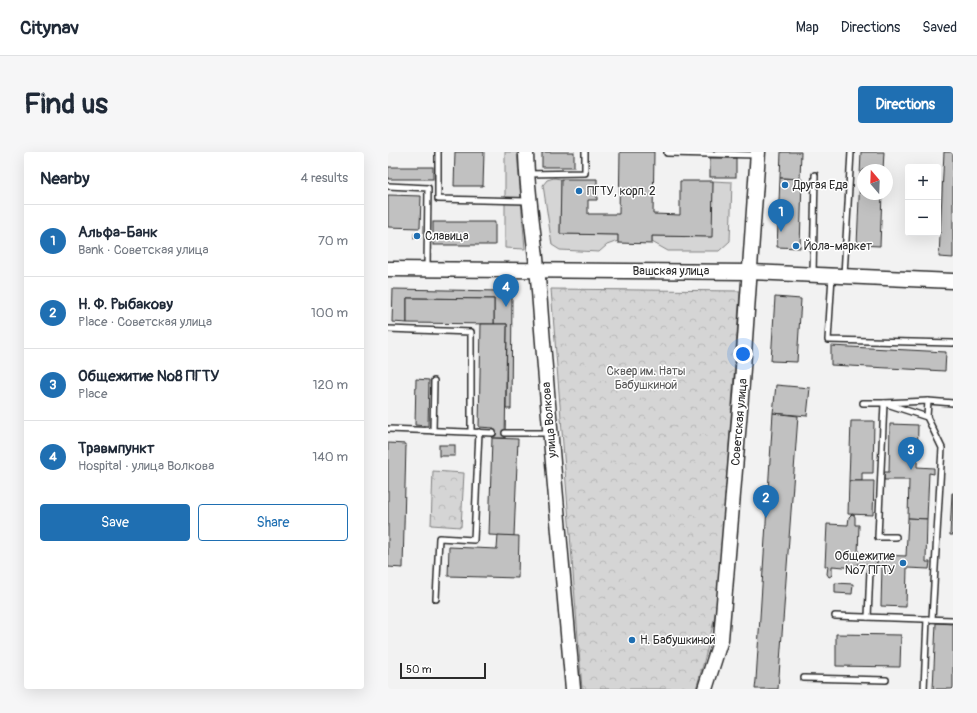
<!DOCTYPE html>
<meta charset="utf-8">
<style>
body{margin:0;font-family:Pangolin,sans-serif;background:#f6f6f7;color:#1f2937}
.controls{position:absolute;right:12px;top:12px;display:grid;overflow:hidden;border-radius:4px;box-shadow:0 4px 16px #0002}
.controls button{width:36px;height:36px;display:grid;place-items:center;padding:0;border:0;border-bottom:1px solid #e0e1e3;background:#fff;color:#1f2937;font:20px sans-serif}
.compass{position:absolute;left:469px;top:12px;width:36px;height:36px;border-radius:50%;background:#fff;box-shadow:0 4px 16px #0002;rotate:341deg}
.scale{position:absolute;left:12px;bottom:10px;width:86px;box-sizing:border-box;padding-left:4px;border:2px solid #2b2b2b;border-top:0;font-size:11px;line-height:14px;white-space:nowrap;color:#2b2b2b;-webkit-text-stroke:3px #fff;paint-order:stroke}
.you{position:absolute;left:355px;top:202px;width:14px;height:14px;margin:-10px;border:3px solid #fff;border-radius:50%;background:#1a73e8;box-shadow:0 0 0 6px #1a73e833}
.badge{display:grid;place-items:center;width:26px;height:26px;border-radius:50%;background:#1f6fb2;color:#fff;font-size:13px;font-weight:700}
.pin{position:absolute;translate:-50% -33px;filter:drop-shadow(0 1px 2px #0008)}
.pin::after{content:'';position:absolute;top:21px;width:14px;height:12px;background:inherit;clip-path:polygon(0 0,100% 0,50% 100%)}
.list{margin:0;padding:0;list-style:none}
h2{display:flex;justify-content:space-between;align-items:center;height:52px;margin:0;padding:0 16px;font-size:17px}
h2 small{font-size:13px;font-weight:400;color:#747a83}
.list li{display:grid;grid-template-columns:26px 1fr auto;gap:12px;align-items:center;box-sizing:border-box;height:72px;padding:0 16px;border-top:1px solid #e0e1e3}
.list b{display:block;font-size:15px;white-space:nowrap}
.list p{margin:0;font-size:13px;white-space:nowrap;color:#747a83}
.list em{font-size:13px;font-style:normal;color:#747a83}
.actions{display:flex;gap:8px;padding:12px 16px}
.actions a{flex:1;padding:9px 0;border:1px solid #1f6fb2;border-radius:4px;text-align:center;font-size:14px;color:#1f6fb2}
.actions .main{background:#1f6fb2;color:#fff}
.map{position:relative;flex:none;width:565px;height:537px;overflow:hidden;border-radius:4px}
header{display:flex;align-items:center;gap:24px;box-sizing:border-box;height:56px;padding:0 20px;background:#fff;border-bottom:1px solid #e0e1e3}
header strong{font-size:19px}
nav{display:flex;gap:22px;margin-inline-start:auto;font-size:14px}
.intro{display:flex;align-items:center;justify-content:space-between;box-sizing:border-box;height:96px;padding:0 24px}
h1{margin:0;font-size:28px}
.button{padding:10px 18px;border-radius:4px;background:#1f6fb2;color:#fff;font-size:14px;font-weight:700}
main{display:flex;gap:24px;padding:0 24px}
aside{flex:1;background:#fff;border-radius:4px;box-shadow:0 4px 16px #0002}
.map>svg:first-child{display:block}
.grass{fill:#d5d5d5;stroke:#808080}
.park{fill:url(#park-crowns);stroke:#808080}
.building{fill:#c1c1c1;stroke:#2b2b2b}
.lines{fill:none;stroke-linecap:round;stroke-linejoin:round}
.lane-casing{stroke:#2b2b2b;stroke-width:8}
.secondary-casing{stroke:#2b2b2b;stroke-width:17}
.lane{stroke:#fff;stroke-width:5}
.secondary{stroke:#fff;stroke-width:14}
.poi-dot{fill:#1f6fb2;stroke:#fff;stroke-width:1.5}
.labels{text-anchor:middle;stroke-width:3;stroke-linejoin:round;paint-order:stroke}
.poi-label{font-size:12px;fill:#2b2b2b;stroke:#fff;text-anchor:start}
.street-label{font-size:12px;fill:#2b2b2b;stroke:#fff}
.park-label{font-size:12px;fill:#565656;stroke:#fff}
</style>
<header>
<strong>Citynav</strong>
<nav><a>Map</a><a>Directions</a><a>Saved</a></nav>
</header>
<div class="intro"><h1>Find us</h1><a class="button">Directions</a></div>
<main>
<aside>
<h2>Nearby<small>4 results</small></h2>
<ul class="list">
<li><span class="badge">1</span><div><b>Альфа-Банк</b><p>Bank · Советская улица</p></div><em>70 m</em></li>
<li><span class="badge">2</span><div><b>Н. Ф. Рыбакову</b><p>Place · Советская улица</p></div><em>100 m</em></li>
<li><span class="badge">3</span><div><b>Общежитие №8 ПГТУ</b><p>Place</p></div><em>120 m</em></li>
<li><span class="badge">4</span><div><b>Травмпункт</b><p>Hospital · улица Волкова</p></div><em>140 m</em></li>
</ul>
<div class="actions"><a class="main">Save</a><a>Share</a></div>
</aside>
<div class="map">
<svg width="565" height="537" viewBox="0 0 565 537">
<defs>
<pattern id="park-crowns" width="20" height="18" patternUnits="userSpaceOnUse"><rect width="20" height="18" fill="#d5d5d5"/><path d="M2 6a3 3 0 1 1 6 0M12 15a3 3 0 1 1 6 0" fill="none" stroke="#b7b7b7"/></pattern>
</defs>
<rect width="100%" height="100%" fill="#f2f2f2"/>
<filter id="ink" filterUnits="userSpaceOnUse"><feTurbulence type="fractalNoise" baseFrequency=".025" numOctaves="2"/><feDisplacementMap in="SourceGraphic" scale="8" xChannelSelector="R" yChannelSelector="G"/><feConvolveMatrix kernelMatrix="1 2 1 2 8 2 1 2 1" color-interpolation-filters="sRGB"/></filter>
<g filter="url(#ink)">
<g class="grass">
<path d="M117 0H129L137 97 117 96Z"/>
<path d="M166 26 173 27 172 82 230 83V89L219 93 211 100 172 98 164 93 155 33 159 28Z"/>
<path d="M325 29 344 30 342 89 331 99H280L264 90V84L323 85Z"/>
</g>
<g class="park">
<path d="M163 137 352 139 330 446C325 477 317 507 308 537H194Z"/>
<path d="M45 319 76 321 73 375 43 373Z"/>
</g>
<g class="building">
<path d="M67 0H96L95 34H66Z"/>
<rect x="154" y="0" width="32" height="15"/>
<path d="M232 0H266L265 62 292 63V29H325L324 85 264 84V92L230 91V83L172 82 173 27H209V48H200V62H231Z"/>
<path d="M393 0H413L412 27 392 26Z"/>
<path d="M473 0H496L495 18H475V42H494L492 94 469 93Z"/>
<path d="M556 0H565V106L551 105Z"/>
<rect x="322" y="6" width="26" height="19"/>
<rect x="0" y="15" width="45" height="12"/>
<path d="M392 26 414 27 412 96 389 95Z"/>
<path d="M0 43 33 44 32 76 0 75Z"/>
<rect x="45" y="70" width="62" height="23"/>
<rect x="26" y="82" width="6" height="4"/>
<path d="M5 137 111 139V142L124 143 123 257H118L119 172H106V147L19 146V171L4 170Z"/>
<path d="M387 145 413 147 409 210 383 209Z"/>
<path d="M19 146 106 147V172L19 171Z"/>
<path d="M93 172H119L117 286H104L105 276 91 275Z"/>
<path d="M443 194 558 200 557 219 443 213Z"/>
<path d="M28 227 41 228 40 274 27 273Z"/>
<path d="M388 233 422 236 419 264 385 261Z"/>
<path d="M385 261 410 264 390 537H367L368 528Z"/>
<path d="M463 269H486L485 321H474V329H461Z"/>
<path d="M502 272 530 273 529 315 546 316V322L541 321 539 367 520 366 521 328H496V320H501Z"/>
<path d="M104 286 130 287 126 384 101 383Z"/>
<path d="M0 291 18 292 15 416 0 415Z"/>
<rect x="51" y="293" width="16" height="11"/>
<path d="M461 329H486L485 363 460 362Z"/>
<path d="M564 341H565V383H562Z"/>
<path d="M464 362 466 363 467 365V373H471L470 402 489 403V413L469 412V416L444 414V423L443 424 441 425 439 422 440 414H437L439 372 460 373 461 365Z"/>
<path d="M520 366 539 367 538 410H542L541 417 519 416 518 455 493 454 494 413H489V403L518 404Z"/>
<path d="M110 383 131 384 130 426 60 424 61 395 109 397Z"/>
<path d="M447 431 465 432 464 442 447 441Z"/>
<path d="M548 471 565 472V537H545Z"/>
<path d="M448 482 513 483 512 515 448 514Z"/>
</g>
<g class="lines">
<g class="lane-casing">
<g id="lane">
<path d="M50 0V47L140 49"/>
<path d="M279 0V1L369 3"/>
<path d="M139 22 197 21V0"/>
<path d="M0 34 40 36 39 116"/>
<path d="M425 122 427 23"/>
<path d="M456 123 463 0"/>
<path d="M444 124 440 188 565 191"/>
<path d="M0 177 83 180V280"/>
<path d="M540 249 539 265 554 296 544 467"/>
<path d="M475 251H496L539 265"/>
<path d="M0 277 105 281"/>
<path d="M45 279 46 229"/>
<path d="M117 281H160"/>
<path d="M508 385H490L496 251 540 249 565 251"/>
<path d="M48 447 51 386 86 388 91 280"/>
<path d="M447 464 565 468"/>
<path d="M480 465 482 418"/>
<path d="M416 526 498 528"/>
<path d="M536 537 539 467"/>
</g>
</g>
<g class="secondary-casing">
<g id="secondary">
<path d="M138 0C139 46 148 92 151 139 161 272 173 404 185 537"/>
<path d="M0 117 362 120 565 129"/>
<path d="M317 537 333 487 353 245 370 0"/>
</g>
</g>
<use href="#lane" class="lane"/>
<use href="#secondary" class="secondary"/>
</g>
</g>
<g class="poi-dot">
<circle cx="397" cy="33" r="4"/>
<circle cx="191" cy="39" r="4"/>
<circle cx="29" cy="84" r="4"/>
<circle cx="408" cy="94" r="4"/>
<circle cx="515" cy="411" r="4"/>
<circle cx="244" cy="488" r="4"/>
</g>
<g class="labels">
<g class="poi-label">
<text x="405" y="37">Другая Еда</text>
<text x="199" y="43">ПГТУ, корп. 2</text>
<text x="37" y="88">Славица</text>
<text x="416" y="98">Йола-маркет</text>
<text x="507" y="408" text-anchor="end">Общежитие<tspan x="507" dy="14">№7 ПГТУ</tspan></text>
<text x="252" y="492">Н. Бабушкиной</text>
</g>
<g class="street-label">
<text x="283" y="123">Вашская улица</text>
<text transform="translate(161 268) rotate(-95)" y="4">улица Волкова</text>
<text transform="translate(351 270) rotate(-85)" y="4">Советская улица</text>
</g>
<g class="park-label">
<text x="258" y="223">Сквер им. Наты<tspan x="258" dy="14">Бабушкиной</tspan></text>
</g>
</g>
</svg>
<div class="controls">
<button>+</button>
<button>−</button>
</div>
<svg class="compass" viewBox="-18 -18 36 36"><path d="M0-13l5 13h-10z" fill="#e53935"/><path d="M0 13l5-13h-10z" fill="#747a83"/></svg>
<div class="scale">50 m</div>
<div class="you"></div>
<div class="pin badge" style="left:393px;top:80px">1</div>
<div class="pin badge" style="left:378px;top:366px">2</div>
<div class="pin badge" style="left:523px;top:318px">3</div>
<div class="pin badge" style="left:118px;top:155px">4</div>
</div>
</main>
